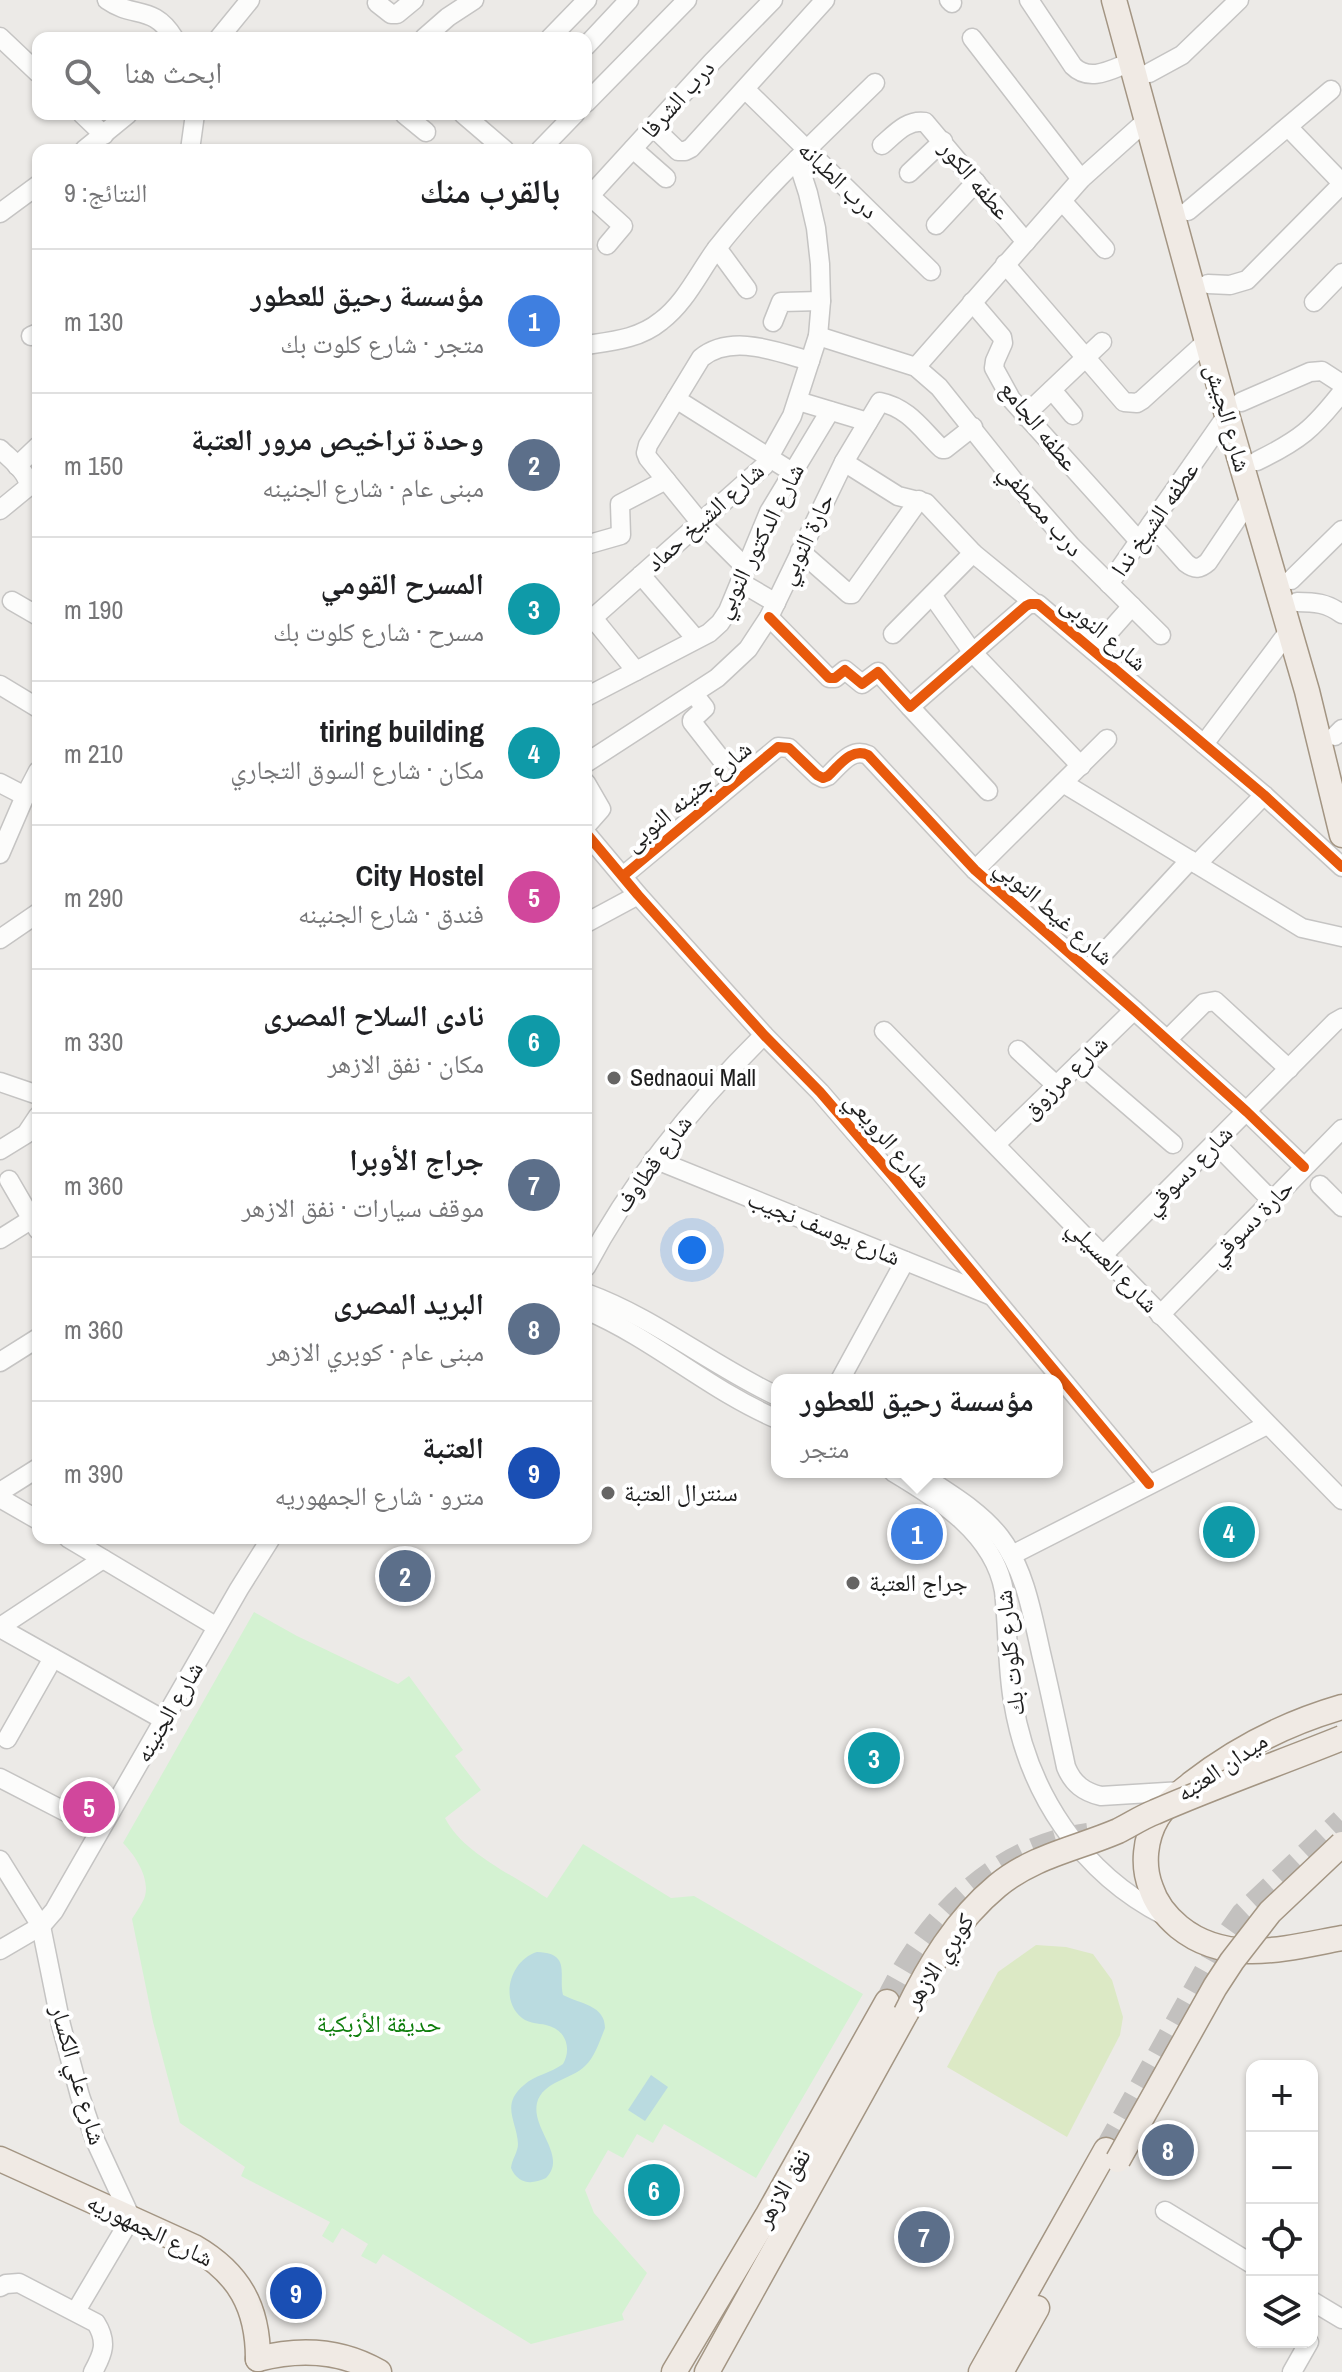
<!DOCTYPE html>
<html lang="ar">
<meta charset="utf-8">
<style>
body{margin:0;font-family:"Archivo Narrow","Noto Naskh Arabic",sans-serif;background:#f2f2f2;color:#202124;direction:rtl}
.controls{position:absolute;right:24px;bottom:24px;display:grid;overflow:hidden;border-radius:16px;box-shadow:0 2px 6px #0004}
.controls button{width:72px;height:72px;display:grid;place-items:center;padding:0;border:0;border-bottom:2px solid #e0e0e0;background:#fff;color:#202124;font:40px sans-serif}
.you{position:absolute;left:692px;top:1250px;width:28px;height:28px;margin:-20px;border:6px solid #fff;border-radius:50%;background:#1a73e8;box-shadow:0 0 0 12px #1a73e833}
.badge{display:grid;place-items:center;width:52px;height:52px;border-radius:50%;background:#0f766e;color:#fff;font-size:26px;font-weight:700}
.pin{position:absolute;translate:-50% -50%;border:4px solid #fff;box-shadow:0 2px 8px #0006}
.popup{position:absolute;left:771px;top:1374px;width:292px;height:104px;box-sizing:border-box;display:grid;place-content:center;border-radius:16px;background:#fff;filter:drop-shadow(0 2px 6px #0005);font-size:26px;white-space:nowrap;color:#757577}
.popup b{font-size:30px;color:#202124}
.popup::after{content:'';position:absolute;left:50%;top:100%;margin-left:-16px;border:16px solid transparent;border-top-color:#fff}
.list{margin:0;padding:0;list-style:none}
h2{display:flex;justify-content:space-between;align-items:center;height:104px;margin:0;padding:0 32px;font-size:34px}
h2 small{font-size:26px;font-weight:400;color:#757577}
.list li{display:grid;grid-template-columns:52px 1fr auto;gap:24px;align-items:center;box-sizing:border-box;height:144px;padding:0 32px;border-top:2px solid #e0e0e0}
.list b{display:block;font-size:30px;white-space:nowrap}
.list p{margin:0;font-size:26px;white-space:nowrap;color:#757577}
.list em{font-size:26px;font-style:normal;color:#757577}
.icon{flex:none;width:44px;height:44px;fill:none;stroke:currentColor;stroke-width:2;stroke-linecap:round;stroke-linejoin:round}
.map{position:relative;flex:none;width:1342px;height:2372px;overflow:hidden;direction:ltr}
.search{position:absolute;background:#fff;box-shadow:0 2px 6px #0004;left:32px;top:32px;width:560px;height:88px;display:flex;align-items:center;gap:20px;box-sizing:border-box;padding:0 28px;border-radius:16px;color:#757577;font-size:30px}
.panel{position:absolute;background:#fff;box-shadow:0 2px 6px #0004;left:32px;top:144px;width:560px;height:1400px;border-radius:16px;direction:rtl}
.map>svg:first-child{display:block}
.grass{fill:#dce9c5}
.park{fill:#d4f2d2}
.water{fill:#badbe0}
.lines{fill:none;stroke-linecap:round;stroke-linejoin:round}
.major-tunnel{stroke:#c3c1bf;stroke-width:24;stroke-dasharray:24 12;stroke-linecap:butt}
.minor-casing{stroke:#c5c4c3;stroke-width:21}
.major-casing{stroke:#a39583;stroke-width:27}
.minor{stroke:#fcfcfb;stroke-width:18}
.major{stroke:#f0eae4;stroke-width:24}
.major-bridge-casing{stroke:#a39583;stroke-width:27;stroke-linecap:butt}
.major-bridge{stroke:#f0eae4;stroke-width:24}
.cycleway-casing{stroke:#fff;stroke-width:15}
.cycleway{stroke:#e8590c;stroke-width:10}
.poi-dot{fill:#666564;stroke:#fff;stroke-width:3}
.labels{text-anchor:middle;stroke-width:8;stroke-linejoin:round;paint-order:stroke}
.street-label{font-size:24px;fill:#1e1e1e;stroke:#fff}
.poi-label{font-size:24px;fill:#1e1e1e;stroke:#fff;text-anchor:start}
.park-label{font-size:24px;fill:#0d7d0b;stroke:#fff}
</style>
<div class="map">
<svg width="1342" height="2372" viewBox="0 0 1342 2372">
<rect width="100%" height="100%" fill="#eceae7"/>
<path class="grass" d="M1036 1945 1066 1947 1093 1954 1112 1980 1123 2017 1120 2035 1067 2137 947 2067 998 1972Z"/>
<path class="park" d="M254 1612 297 1636 398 1684 409 1676 463 1750 455 1756 481 1790 445 1818C463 1853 510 1873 542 1895L547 1898 583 1844 671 1898 694 1896 863 1994 756 2178 664 2124 653 2143 637 2134 623 2158 608 2150 585 2190 594 2213 647 2273 622 2314 624 2320 531 2344 383 2254 376 2264 361 2256 368 2244 342 2228 333 2243 322 2236 330 2222 241 2176 245 2167 180 2123 153 2022 132 1919C136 1912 143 1903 145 1896 150 1878 135 1855 123 1843Z"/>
<g class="water">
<path d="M537 1952C572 1953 558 1975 563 1995 580 2004 605 2005 605 2028 600 2040 595 2057 585 2066 571 2080 543 2081 537 2103 531 2129 568 2156 546 2178 531 2185 518 2184 511 2168 512 2159 518 2152 518 2144 517 2121 500 2105 524 2085 535 2075 551 2073 563 2064 572 2049 566 2029 546 2025 538 2023 530 2024 522 2018 499 2000 510 1960 537 1952Z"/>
<path d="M651 2075 668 2087 645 2121 628 2110Z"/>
</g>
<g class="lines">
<g class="major-tunnel">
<path d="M887 2002C926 1920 994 1848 1088 1835"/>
<path d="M1106 2150 1219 1948 1243 1914 1342 1821"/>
</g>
<g class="minor-casing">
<g id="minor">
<path d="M107 0C134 19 153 4 174 38"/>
<path d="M949 0 952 3"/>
<path d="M1029 0 1073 66C1090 83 1112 69 1131 62"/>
<path d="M377 3 391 14H397L414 0"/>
<path d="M0 37 38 73"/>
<path d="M219 38 250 0"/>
<path d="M424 38 448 17 474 0"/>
<path d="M550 38 587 0"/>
<path d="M972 38 1081 179"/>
<path d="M586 46 629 0"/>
<path d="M1149 73 1182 55 1239 0"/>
<path d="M745 89 931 271"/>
<path d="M586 103 687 0"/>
<path d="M82 114 104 135"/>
<path d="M404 114 426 132"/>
<path d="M463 114 505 150"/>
<path d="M653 127 678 151H685L691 148 825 0"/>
<path d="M1288 127 1342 183"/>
<path d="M882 145C894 135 907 119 925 122L1026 242"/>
<path d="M633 149 666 178"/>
<path d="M84 150 128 114"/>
<path d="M190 150 195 114"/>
<path d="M540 150 575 114"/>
<path d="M909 173 943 141"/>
<path d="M590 196 623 226 607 245"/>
<path d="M586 200 712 62 773 0"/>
<path d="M1062 201 1105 249"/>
<path d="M1188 211 1331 90"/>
<path d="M0 213 38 185"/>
<path d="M936 225 976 182"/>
<path d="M717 248 747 289"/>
<path d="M1005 264 1124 402 1137 403 1142 400 1207 341"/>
<path d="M1208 284 1230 285 1247 280 1342 184"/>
<path d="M972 302 1002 337 1003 343 995 361 994 368 1011 399 1139 541"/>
<path d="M1314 302 1342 273"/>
<path d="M773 322 781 302 821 301"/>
<path d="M31 336 38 333"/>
<path d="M818 336 916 367 939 387 1014 481 1071 546 1161 635"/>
<path d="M586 345C613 341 639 339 661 321 686 302 699 272 717 248 763 189 822 135 875 83"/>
<path d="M916 367 1081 179 1147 120"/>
<path d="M1052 390 1073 415"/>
<path d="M676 399 792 472"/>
<path d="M798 401 868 422"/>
<path d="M1241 402 1310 372 1322 371 1342 384"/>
<path d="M1024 416 1102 342"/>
<path d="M0 449C10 459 30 473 28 487L0 510"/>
<path d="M1257 461C1300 440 1313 429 1342 392"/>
<path d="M844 462 898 496 926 503 973 553 893 634"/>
<path d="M17 466 38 446"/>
<path d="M1151 524 1186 563C1195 570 1200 569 1208 562L1251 498"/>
<path d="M586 545 621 535 620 504 666 480"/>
<path d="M800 551 849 594H852L919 500"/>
<path d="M973 553 1034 603"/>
<path d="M745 567 700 522 648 458 646 453 648 445 701 358C732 333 777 352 810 361"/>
<path d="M641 575 696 639"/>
<path d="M1291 580 1342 530"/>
<path d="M740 582 776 603"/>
<path d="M1109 584 1227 415"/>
<path d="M932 595 973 653 1081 766"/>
<path d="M12 601 38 616"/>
<path d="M1297 602C1315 602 1327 603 1342 614"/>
<path d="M769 617 829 678H835L845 670 862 684 878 672 910 707 1026 606 1030 604H1038L1264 795 1342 867"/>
<path d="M593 618 636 671"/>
<path d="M586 624 764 466 792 416 818 336 821 301 820 264 816 228 808 193 797 159"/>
<path d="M1093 650 1132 606"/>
<path d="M0 685 38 708"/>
<path d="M694 694 705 708 692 720V722L721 759"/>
<path d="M586 697 709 633 720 623 728 611 769 512 830 411"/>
<path d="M910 707 988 791"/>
<path d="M1335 736 1342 729"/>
<path d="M1204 744 1289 631"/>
<path d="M586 763 717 678 748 649 769 617 844 462 880 402C909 408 922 430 942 449H945L973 427"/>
<path d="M0 783 25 796"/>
<path d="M586 783 601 809 586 826"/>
<path d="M1063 783 1302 928 1342 937"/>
<path d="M586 833 638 895 764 1035 820 1092 895 1179 1149 1484"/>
<path d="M0 854 25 796 38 771"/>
<path d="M1197 864 1264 795"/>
<path d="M975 870 1107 739"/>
<path d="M623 876 778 747 789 748 817 775 823 778 828 776C839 766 851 747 868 755L975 870 1134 1010 1247 1112 1304 1167"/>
<path d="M586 923 638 895"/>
<path d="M0 939 38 913"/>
<path d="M1089 969 1190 860"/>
<path d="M884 1031 1342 1500"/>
<path d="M1167 1040 1204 1003 1215 1001 1289 1069"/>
<path d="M1018 1050 1056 1085"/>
<path d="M1079 1063 1173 1144"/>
<path d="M0 1082 38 1095"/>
<path d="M1215 1143 1272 1201"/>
<path d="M996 1144 1134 1010"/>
<path d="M0 1150 26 1134 38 1116"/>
<path d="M654 1159 992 1296"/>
<path d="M9 1180 38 1230"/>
<path d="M1320 1185 1342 1207"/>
<path d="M0 1239 32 1219"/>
<path d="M1102 1256 1335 1022 1342 1018"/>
<path d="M586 1267C632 1180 694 1104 764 1035"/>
<path d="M586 1293C655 1318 711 1365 777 1396"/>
<path d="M586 1310C654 1339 709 1390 777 1419"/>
<path d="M1160 1315 1342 1129"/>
<path d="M0 1362 38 1338"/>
<path d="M840 1380 905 1261"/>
<path d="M893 1472C940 1500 994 1534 1004 1591 1008 1627 1007 1666 1013 1701 1028 1793 1081 1873 1165 1916"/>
<path d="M923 1476C950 1494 980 1511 1000 1537 1025 1570 1032 1613 1041 1653 1050 1691 1058 1729 1066 1767 1073 1784 1084 1792 1101 1796L1182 1791"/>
<path d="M0 1492 38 1468"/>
<path d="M0 1498 38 1520"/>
<path d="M68 1538 217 1627"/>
<path d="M1012 1555 1267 1425"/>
<path d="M0 1627 103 1559"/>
<path d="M0 1628 164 1720"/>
<path d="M7 1739 53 1658"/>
<path d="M0 1778 66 1812"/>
<path d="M0 1860 41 1926 61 2025 80 2096 95 2140 131 2218 76 2311"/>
<path d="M0 1950 41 1926 54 1911 239 1589 271 1538"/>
<path d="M1165 2211 1252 2264"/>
<path d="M0 2287 6 2284 19 2283 96 2323C108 2342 103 2354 93 2372"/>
<path d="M1312 2301 1342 2319"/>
<path d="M1292 2372 1309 2342"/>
</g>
</g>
<g class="major-casing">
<g id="major">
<path d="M1114 0 1227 415 1307 691 1342 835"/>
<path d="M1342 1707C1287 1723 1237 1748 1191 1784 1179 1794 1165 1804 1157 1818 1145 1838 1142 1866 1151 1888 1156 1904 1166 1916 1179 1927 1227 1966 1287 1948 1342 1938"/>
<path d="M0 2159 194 2247C239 2273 258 2307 258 2359"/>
<path d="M258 2359C300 2348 341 2350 379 2372"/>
<path d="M674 2372 767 2216 887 2002"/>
<path d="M707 2372 906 2013"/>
<path d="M981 2372 1106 2150"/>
<path d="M1001 2372 1037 2308"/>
</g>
</g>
<use href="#minor" class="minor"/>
<use href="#major" class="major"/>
<g class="major-bridge-casing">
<g id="major-bridge">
<path d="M906 2013C929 1966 956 1920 997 1886 1033 1856 1076 1849 1118 1831 1130 1825 1142 1817 1155 1812 1217 1785 1280 1763 1342 1738"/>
<path d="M1118 2160 1215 1987 1232 1961 1270 1912 1342 1844"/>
</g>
</g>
<use href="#major-bridge" class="major-bridge"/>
<g class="cycleway-casing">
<g id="cycleway">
<path d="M769 617 829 678H835L845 670 862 684 878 672 910 707 1026 606 1030 604H1038L1264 795 1342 867"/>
<path d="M586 833 638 895 764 1035 820 1092 895 1179 1149 1484"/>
<path d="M623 876 778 747 789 748 817 775 823 778 828 776C839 766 851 747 868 755L975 870 1134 1010 1247 1112 1304 1167"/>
</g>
</g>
<use href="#cycleway" class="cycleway"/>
</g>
<g class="poi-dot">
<circle cx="614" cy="1078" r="8"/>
<circle cx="608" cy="1493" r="8"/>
<circle cx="853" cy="1583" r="8"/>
</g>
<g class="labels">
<g class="street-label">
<text transform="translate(678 99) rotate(-48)" y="8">درب الشرفا</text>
<text transform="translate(838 180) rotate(44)" y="8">درب الطبانه</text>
<text transform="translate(975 180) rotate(50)" y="8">عطفه الكور</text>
<text transform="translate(1228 418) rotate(74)" y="8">شارع الجيش</text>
<text transform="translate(1039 426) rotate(51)" y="8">عطفه الجامع</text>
<text transform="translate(1041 510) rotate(49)" y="8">درب مصطفي</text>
<text transform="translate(705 517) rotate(-42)" y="8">شارع الشيخ حماد</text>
<text transform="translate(1155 519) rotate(-55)" y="8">عطفه الشيخ ندا</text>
<text transform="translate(806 539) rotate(-64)" y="8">حارة النوبي</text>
<text transform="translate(759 541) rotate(-63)" y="8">شارع الدكتور النوبي</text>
<text transform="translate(1104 633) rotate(40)" y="8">شارع النوبى</text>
<text transform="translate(688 796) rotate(-40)" y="8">شارع جنينه النوبى</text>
<text transform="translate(1054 912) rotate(41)" y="8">شارع غيط النوبي</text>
<text transform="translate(1065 1077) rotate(-44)" y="8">شارع مرزوق</text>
<text transform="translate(888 1140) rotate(49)" y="8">شارع الرويعي</text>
<text transform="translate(653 1164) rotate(-54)" y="8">شارع قطاوف</text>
<text transform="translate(1188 1170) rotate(-45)" y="8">شارع دسوقي</text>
<text transform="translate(1251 1222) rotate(-45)" y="8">حارة دسوقي</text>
<text transform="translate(824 1228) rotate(22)" y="8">شارع يوسف نجيب</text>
<text transform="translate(1113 1266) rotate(46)" y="8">شارع العسيلي</text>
<text transform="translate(1010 1653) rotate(-96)" y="8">شارع كلوت بك</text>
<text transform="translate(169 1712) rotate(-60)" y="8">شارع الجنينه</text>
<text transform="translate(1222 1767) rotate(-34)" y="8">ميدان العتبه</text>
<text transform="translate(939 1961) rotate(-57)" y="8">كوبري الازهر</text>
<text transform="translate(78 2075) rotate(74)" y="8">شارع علي الكسار</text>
<text transform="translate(783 2188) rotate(-60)" y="8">نفق الازهر</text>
<text transform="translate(150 2230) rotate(26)" y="8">شارع الجمهوريه</text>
</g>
<g class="poi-label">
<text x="630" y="1086">Sednaoui Mall</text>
<text x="624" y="1501">سنترال العتبة</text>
<text x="869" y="1591">جراج العتبة</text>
</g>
<g class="park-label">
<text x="379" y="2032">حديقة الأزبكية</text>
</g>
</g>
</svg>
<div class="controls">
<button>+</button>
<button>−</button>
<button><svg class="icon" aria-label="locate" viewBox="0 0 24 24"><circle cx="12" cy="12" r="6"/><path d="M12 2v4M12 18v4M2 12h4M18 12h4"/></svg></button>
<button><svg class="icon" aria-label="layers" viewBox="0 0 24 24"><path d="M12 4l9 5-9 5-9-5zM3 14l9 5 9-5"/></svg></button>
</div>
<div class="you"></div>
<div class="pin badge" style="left:917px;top:1534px;background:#3f7fe0">1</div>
<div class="popup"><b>مؤسسة رحيق للعطور</b>متجر</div>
<div class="pin badge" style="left:405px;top:1576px;background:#5c6f8a">2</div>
<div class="pin badge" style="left:874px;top:1758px;background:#0f9aa8">3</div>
<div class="pin badge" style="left:1229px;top:1532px;background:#0f9aa8">4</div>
<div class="pin badge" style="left:89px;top:1807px;background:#d1479c">5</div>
<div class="pin badge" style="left:654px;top:2190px;background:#0f9aa8">6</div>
<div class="pin badge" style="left:924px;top:2237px;background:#5c6f8a">7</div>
<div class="pin badge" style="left:1168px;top:2150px;background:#5c6f8a">8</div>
<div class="pin badge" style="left:296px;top:2293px;background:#1a4fb4">9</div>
<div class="search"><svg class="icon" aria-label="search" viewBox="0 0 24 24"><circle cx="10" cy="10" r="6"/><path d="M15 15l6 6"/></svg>ابحث هنا</div>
<section class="panel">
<h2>بالقرب منك<small>النتائج: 9</small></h2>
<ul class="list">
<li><span class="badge" style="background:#3f7fe0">1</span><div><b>مؤسسة رحيق للعطور</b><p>متجر · شارع كلوت بك</p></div><em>130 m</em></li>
<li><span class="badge" style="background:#5c6f8a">2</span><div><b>وحدة تراخيص مرور العتبة</b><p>مبنى عام · شارع الجنينه</p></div><em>150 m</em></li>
<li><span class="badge" style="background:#0f9aa8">3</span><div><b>المسرح القومي</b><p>مسرح · شارع كلوت بك</p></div><em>190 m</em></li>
<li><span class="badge" style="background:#0f9aa8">4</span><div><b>tiring building</b><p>مكان · شارع السوق التجاري</p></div><em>210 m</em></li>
<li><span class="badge" style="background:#d1479c">5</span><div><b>City Hostel</b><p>فندق · شارع الجنينه</p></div><em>290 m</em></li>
<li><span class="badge" style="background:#0f9aa8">6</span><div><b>نادى السلاح المصرى</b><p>مكان · نفق الازهر</p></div><em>330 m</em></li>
<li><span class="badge" style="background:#5c6f8a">7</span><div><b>جراج الأوبرا</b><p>موقف سيارات · نفق الازهر</p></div><em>360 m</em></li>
<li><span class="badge" style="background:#5c6f8a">8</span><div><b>البريد المصرى</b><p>مبنى عام · كوبري الازهر</p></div><em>360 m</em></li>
<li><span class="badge" style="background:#1a4fb4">9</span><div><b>العتبة</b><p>مترو · شارع الجمهوريه</p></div><em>390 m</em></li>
</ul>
</section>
</div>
